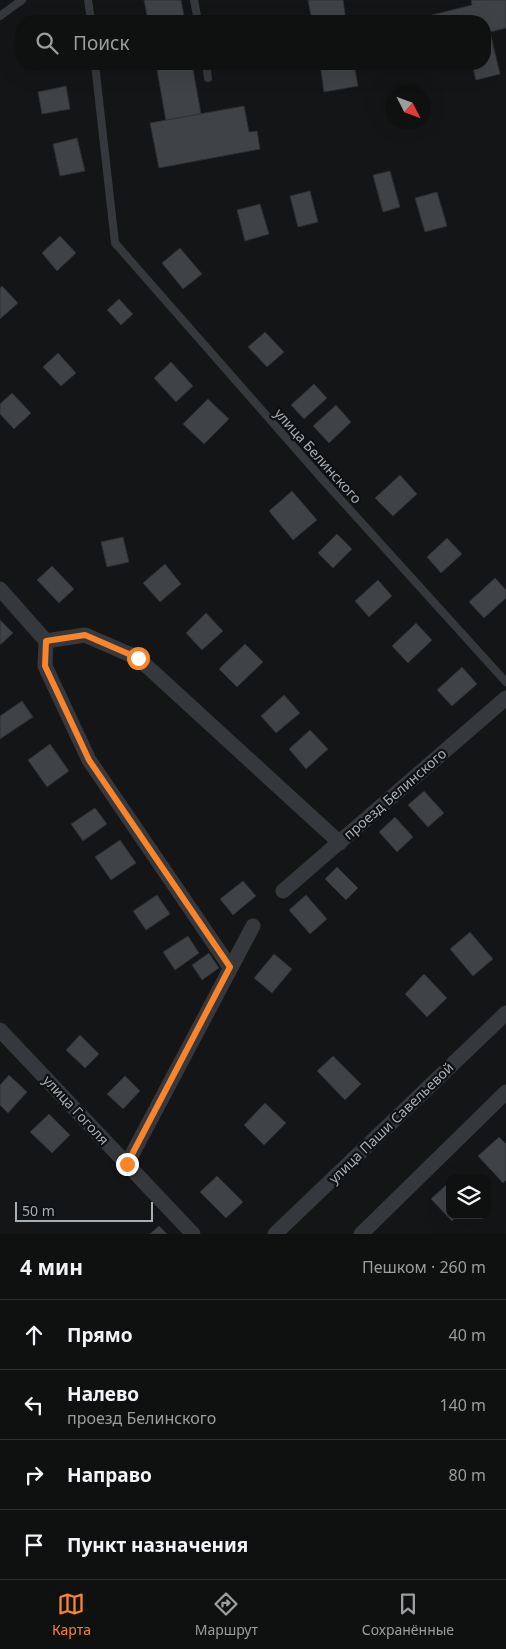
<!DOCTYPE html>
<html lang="ru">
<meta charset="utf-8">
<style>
body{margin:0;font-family:"Noto Sans",sans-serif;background:#1d1e1e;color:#f1f3f6}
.controls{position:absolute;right:15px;bottom:15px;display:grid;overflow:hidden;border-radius:10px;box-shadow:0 5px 20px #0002}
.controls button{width:45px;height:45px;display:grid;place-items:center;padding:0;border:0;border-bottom:1px solid #2f3030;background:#0f1010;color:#f1f3f6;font:25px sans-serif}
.compass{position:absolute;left:386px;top:85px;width:45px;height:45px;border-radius:50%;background:#0f1010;box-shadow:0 5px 20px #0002;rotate:132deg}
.scale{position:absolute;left:15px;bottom:12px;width:138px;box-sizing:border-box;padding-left:5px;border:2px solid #a6afb7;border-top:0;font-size:14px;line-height:18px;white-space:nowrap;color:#a6afb7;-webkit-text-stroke:4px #0f1011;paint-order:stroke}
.stop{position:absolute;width:15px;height:15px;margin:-11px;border:4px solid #f9842a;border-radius:50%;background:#fff}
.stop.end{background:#f9842a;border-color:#fff;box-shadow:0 1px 5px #0008}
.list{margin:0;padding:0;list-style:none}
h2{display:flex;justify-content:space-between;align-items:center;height:65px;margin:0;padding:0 20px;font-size:21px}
h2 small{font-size:16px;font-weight:400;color:#9b9d9f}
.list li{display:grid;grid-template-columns:32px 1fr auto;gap:15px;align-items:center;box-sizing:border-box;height:70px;padding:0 20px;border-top:1px solid #2f3030}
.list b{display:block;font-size:19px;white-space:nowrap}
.list p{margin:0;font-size:16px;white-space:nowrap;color:#9b9d9f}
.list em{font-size:16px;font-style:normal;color:#9b9d9f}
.icon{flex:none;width:28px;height:28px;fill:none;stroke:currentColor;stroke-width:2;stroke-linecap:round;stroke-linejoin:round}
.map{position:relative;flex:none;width:506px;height:1234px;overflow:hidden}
.search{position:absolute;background:#0f1010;box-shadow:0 5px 20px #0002;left:15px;right:15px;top:15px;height:55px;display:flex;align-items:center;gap:12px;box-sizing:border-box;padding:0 18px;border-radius:20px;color:#9b9d9f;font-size:19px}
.sheet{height:345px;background:#0f1010}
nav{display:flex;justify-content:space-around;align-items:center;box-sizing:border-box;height:70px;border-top:1px solid #2f3030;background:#0f1010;font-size:14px;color:#9b9d9f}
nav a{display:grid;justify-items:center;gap:2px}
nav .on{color:#f9842a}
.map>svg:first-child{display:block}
.building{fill:#404346;stroke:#2e2f33}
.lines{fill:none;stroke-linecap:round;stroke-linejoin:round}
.service{stroke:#35383c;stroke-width:8}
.minor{stroke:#35383c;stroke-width:15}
.route{stroke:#f9842a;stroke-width:6}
.labels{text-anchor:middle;stroke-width:4.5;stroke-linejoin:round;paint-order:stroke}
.street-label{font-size:14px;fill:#a6afb7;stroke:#0f1011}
</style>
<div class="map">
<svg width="506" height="1234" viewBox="0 0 506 1234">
<rect width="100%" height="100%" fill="#141516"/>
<g class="building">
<path d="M144 0H181L185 21H148Z"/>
<path d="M308 0H343L346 21H312Z"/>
<path d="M471 0H506V28L490 32 500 74 476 80 472 64H485V21H429L428 16 472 5Z"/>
<path d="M156 64H192L201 114 166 121Z"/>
<path d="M320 64H354L358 86 324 92Z"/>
<path d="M66 86 70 109 42 114 38 92Z"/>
<path d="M244 106 249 132 257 131 260 149 159 168 150 123Z"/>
<path d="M77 138 85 171 60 176 53 144Z"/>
<path d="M390 171 400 207 383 212 373 175Z"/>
<path d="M310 191 318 222 298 227 290 196Z"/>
<path d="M437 192 447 226 425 232 415 198Z"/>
<path d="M260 204 269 234 245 241 237 210Z"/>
<path d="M60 236 76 253 57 271 42 253Z"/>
<path d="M180 248 202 274 183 289 162 263Z"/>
<path d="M2 286 18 303 0 319V288Z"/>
<path d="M119 299 133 314 121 325 107 310Z"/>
<path d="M265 332 284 352 267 367 248 347Z"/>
<path d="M58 353 76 373 61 386 43 367Z"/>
<path d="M171 362 193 386 176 402 154 378Z"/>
<path d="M314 384 327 398 304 419 291 405Z"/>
<path d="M12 393 31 413 14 429 0 414V404Z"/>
<path d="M208 399 229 419 204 444 183 424Z"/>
<path d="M336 405 351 422 329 443 313 426Z"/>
<path d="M400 475 417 494 393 516 375 498Z"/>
<path d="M292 491 317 520 293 540 269 511Z"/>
<path d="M337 534 352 549 333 568 318 553Z"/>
<path d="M123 537 129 562 107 567 101 542Z"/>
<path d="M447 538 462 554 441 573 427 557Z"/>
<path d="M165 564 181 584 160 602 143 583Z"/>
<path d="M52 566 74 589 59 603 37 580Z"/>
<path d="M495 578 506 590V598L484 618 469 602Z"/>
<path d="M378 580 392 596 369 617 355 601Z"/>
<path d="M206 613 223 631 202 650 186 633Z"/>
<path d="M0 620 13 633 0 645Z"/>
<path d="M416 623 432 640 408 663 392 646Z"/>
<path d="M245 644 263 662 237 687 219 669Z"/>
<path d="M462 667 477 684 452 706 437 690Z"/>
<path d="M284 695 300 713 276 733 261 716Z"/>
<path d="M22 701 33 717 0 739V716Z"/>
<path d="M310 730 328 749 306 769 289 749Z"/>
<path d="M50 744 69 771 47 787 28 760Z"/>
<path d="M424 791 444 813 428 827 408 805Z"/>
<path d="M95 808 107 824 83 841 71 824Z"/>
<path d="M395 817 413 837 397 852 379 832Z"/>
<path d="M120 840 136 863 111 880 95 857Z"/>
<path d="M337 867 358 888 346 900 325 879Z"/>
<path d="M243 881 256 896 233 915 220 899Z"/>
<path d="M157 895 170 914 146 930 133 911Z"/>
<path d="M306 895 327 919 310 934 289 910Z"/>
<path d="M470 932 493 959 473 976 450 949Z"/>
<path d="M188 936 199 953 175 970 163 952Z"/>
<path d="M209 953 219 968 202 980 192 965Z"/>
<path d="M274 954 292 969 272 993 254 978Z"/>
<path d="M424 974 447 998 427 1017 405 994Z"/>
<path d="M80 1035 99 1054 85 1068 66 1050Z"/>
<path d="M333 1056 361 1084 345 1100 317 1071Z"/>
<path d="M9 1075 27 1092 8 1113 0 1105V1085Z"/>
<path d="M125 1076 140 1091 123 1109 107 1094Z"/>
<path d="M265 1103 286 1123 264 1145 244 1125Z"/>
<path d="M49 1114 70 1135 52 1153 30 1132Z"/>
<path d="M499 1137 506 1144V1180L503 1183 478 1156Z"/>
<path d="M217 1176 243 1202 226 1218 200 1192Z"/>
<path d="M446 1185 450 1189V1215H458L452 1221 431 1199Z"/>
<path d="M159 1226 167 1234H150Z"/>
</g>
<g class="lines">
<g class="service">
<path d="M88 0 91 21"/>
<path d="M194 0 198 21"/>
<path d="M0 16 22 0"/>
<path d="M95 64 115 243 323 480 506 682"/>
<path d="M206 64 208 78"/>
</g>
<g class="minor">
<path d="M0 589 46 641 45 666 89 760 230 967"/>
<path d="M46 641 85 635 138 658 340 843"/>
<path d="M283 891 506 698"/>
<path d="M0 1030 193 1234"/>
<path d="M127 1164 253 926"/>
<path d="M275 1234 506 1013"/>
<path d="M361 1234 506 1092"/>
</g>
</g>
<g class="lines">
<path class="route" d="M127 1164 230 967 89 760 45 666 46 641 85 635 138 658"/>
</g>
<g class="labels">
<g class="street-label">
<text transform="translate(318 456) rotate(48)" y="5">улица Белинского</text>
<text transform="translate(395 794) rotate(-41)" y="5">проезд Белинского</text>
<text transform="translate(76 1110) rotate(47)" y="5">улица Гоголя</text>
<text transform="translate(391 1123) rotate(-44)" y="5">улица Паши Савельевой</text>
</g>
</g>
</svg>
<div class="controls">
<button><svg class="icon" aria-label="layers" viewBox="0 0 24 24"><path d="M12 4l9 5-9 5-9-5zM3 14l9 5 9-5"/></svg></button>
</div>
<svg class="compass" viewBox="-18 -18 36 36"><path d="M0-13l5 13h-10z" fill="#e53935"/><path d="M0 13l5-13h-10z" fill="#9b9d9f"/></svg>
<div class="scale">50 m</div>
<div class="stop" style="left:138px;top:658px"></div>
<div class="stop end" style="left:127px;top:1164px"></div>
<div class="search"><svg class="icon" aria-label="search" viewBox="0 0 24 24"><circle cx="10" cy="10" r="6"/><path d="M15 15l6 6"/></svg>Поиск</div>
</div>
<section class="sheet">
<h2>4 мин<small>Пешком · 260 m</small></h2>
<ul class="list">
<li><svg class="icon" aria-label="ahead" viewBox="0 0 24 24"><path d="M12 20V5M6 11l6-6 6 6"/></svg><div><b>Прямо</b></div><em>40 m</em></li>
<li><svg class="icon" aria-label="left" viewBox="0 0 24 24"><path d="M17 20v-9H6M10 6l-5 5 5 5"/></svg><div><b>Налево</b><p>проезд Белинского</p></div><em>140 m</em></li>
<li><svg class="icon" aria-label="right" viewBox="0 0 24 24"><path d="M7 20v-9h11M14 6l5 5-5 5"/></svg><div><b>Направо</b></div><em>80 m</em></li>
<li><svg class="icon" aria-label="arrive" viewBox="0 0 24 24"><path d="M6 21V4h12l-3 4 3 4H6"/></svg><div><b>Пункт назначения</b></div></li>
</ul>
</section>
<nav>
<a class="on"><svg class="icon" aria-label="map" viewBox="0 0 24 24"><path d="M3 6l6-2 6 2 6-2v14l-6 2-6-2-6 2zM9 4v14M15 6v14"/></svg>Карта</a>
<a><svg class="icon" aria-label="directions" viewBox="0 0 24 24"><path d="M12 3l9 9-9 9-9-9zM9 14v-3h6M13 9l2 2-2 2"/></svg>Маршрут</a>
<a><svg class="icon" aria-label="saved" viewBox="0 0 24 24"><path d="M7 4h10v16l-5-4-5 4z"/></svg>Сохранённые</a>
</nav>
